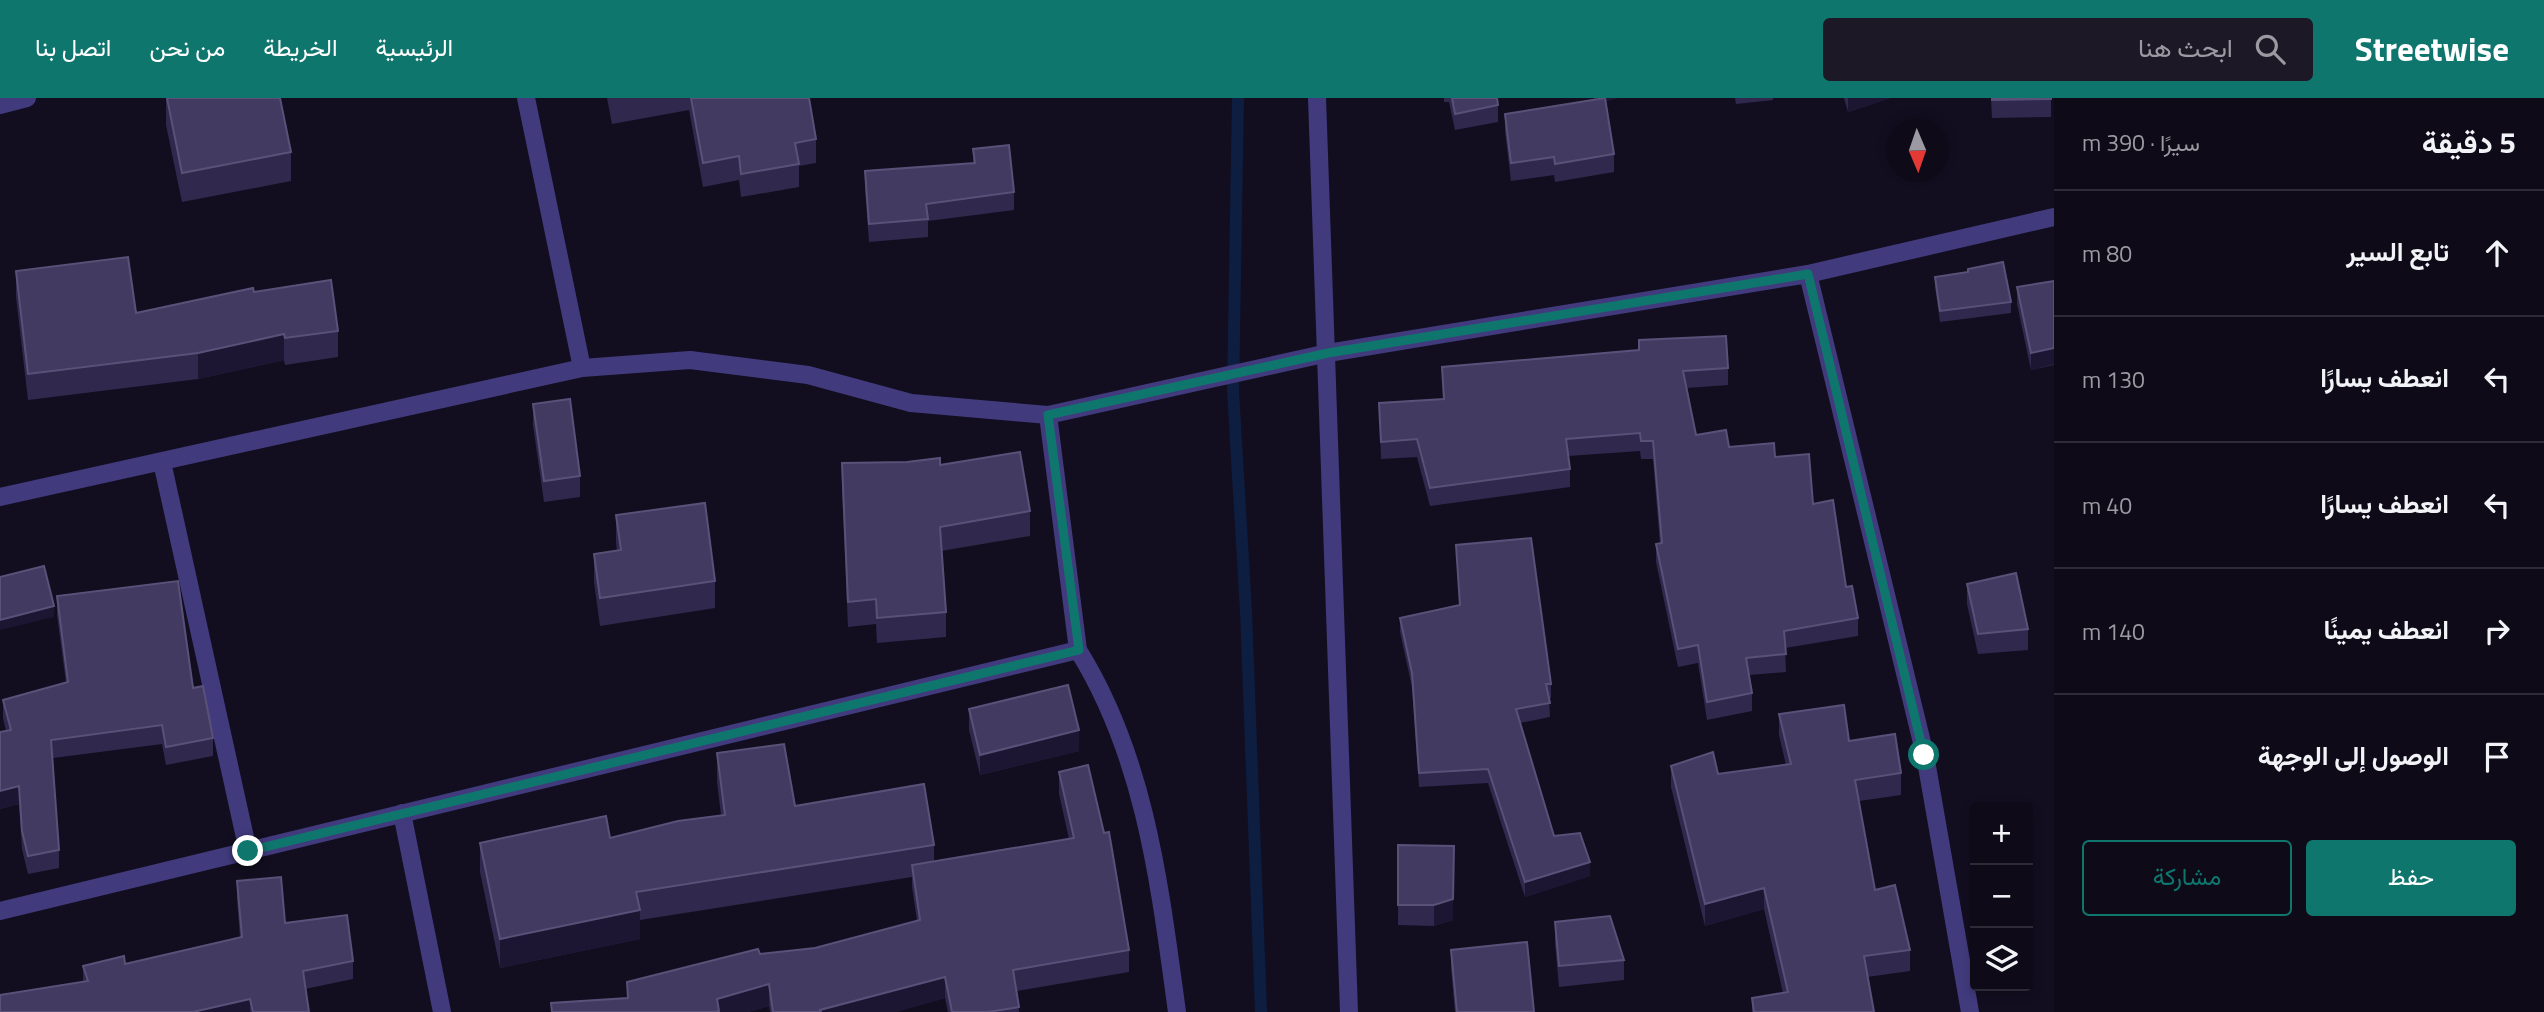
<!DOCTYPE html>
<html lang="ar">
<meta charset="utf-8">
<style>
body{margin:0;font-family:"Titillium Web",Vazirmatn,sans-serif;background:#1c1825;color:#f1f3f6;direction:rtl}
.controls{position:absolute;right:21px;bottom:21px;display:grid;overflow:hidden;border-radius:7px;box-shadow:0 4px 10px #0003}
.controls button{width:63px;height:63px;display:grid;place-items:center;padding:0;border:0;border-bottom:2px solid #2e2b37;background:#0e0a18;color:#f1f3f6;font:35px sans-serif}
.compass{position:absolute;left:1886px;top:21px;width:63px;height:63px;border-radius:50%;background:#0e0a18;box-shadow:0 4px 10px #0003;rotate:178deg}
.stop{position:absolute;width:21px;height:21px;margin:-16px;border:5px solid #0f766e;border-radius:50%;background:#fff}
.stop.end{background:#0f766e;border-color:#fff;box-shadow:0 2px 7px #0008}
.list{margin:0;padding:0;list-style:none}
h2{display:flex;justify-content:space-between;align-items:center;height:91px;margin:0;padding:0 28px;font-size:30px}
h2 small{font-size:23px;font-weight:400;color:#9b9aa2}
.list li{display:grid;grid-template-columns:46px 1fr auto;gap:21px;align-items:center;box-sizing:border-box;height:126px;padding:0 28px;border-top:2px solid #2e2b37}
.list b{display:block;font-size:26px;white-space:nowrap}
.list em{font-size:23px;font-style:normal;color:#9b9aa2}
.actions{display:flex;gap:14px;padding:21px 28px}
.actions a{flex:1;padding:16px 0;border:2px solid #0f766e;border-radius:7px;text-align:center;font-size:24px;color:#0f766e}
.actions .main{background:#0f766e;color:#fff}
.icon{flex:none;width:38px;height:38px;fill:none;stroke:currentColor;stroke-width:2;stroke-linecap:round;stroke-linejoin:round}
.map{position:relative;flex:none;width:2054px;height:914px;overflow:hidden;direction:ltr}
header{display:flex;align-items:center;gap:42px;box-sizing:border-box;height:98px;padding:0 35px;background:#0f766e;color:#fff}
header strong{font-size:33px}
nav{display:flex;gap:38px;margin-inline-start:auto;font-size:24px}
.search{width:490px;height:63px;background:#1c1825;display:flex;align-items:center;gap:18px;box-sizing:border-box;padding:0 24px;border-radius:7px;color:#9b9aa2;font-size:26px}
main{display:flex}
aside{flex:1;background:#0e0a18}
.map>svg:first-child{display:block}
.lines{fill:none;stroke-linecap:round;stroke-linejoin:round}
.stream{stroke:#0e1e40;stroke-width:12}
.minor{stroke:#413b7d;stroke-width:18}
.tertiary{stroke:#413b7d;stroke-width:18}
.wall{fill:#31284d}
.shaded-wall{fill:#1d1633}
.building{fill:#423a60;stroke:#5a5179;stroke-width:2}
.route{stroke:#0f766e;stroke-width:9}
</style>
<header>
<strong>Streetwise</strong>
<div class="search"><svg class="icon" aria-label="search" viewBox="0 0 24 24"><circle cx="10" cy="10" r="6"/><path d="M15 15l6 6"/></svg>ابحث هنا</div>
<nav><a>الرئيسية</a><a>الخريطة</a><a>من نحن</a><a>اتصل بنا</a></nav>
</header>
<main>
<aside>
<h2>5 دقيقة<small>سيرًا · 390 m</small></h2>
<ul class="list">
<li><svg class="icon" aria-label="ahead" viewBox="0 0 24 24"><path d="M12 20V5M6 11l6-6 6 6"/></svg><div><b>تابع السير</b></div><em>80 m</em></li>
<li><svg class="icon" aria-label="left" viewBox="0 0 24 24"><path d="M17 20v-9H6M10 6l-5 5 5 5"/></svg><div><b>انعطف يسارًا</b></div><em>130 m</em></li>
<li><svg class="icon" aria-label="left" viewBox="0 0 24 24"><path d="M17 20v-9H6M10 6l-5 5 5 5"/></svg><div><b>انعطف يسارًا</b></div><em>40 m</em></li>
<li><svg class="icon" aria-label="right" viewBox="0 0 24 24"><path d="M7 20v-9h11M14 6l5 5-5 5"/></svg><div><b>انعطف يمينًا</b></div><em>140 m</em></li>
<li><svg class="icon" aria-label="arrive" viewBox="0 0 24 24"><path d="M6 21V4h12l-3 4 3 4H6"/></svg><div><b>الوصول إلى الوجهة</b></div></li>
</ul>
<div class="actions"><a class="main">حفظ</a><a>مشاركة</a></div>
</aside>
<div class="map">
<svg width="2054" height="914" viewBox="0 0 2054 914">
<rect width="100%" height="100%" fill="#120e20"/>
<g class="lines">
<path class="stream" d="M1238 0 1233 293 1246 513 1261 914"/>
<g class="minor">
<path d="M526 0 582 270"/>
<path d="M1317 0 1349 914"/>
<path d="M0 7 27 0"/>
<path d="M1808 176 1925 657 1970 914"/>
<path d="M1048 317 1078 552C1146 661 1160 790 1177 914"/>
<path d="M162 364 248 753"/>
<path d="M402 715 442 914"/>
<path d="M0 813 1078 552"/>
</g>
<path class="tertiary" d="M0 399 582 270 690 262 808 277 911 305 1048 317 1328 255 1808 176 2054 119"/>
</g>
<g class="wall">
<path d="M166 0 291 54V83L182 104 166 27Z"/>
<path d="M607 0H809L816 41V65L799 68V89L741 99 739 82 703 89 689 12 612 26Z"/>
<path d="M1444 0H1497L1498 7V24L1455 32 1449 4H1444Z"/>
<path d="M1594 0H1617L1606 3 1614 56V74L1555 84 1554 77 1511 83 1505 34V16L1594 1Z"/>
<path d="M1735 0H1773V2L1736 6Z"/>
<path d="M1844 0H1890L1848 14Z"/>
<path d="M1991 0H2051V19L1992 20Z"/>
<path d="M973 51 1014 94V112L928 123V139L869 144 865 91V73L973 65Z"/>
<path d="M16 173 136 215 254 194 338 233V259L285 267 284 262 198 281 28 302 16 199Z"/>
<path d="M1935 179 2011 204V215L1940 224 1935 189Z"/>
<path d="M2054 183V267L2031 272 2017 206V189Z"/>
<path d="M1639 242 1728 270V287L1687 290 1696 337 1729 349 1775 359 1813 406 1858 520V538L1785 550 1786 574 1749 577 1752 595V613L1707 622 1698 565 1678 569 1656 464V446H1660L1653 361H1641L1640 353 1568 358 1570 371V389L1430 408 1417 359 1381 361 1379 305 1443 301 1442 269 1639 253Z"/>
<path d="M533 306 580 378V399L544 404 533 327Z"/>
<path d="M842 365 940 367 1030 413V438L941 453 946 514V539L877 545 876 526 848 529 842 390Z"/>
<path d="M616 417 715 483V510L600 528 594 484V456L617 453 616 445Z"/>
<path d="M1456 447 1551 586V600H1549L1550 619 1520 625 1554 738 1590 778 1525 799 1488 685 1419 689 1412 589 1400 534V520L1459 507Z"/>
<path d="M1967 486 2028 531V552L1978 556 1967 506Z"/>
<path d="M57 498 193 590 213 640V658L166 667 162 646 53 660 59 752V770L28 776 22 751 19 706 0 711V634L6 633 3 620V602L66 585 57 517Z"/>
<path d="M969 611 1079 653 980 677 969 632Z"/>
<path d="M1779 616 1849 643 1901 675V697L1859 703 1875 792 1910 852V873L1867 879 1874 914H1752V900L1783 895 1764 811 1705 828 1671 689V668L1718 676 1786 667 1779 637Z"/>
<path d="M717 655 795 708 934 747V763L1069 741 1059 696V674L1129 852V874L1017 893 1019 914H948L945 900 895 914H770L769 908 748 914H551V905L627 900V884L760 856 815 850 917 823 912 789V779L640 822V841L500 870 480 774V745L610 740 721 717 717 684Z"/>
<path d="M1398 747 1453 822 1434 828 1398 827Z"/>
<path d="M237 783 285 825 353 863V881L305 891 309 914H0L83 884V868L125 866 240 840 237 801Z"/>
<path d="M1555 824 1624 862V882L1559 889 1555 845Z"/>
<path d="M1451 852 1534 914H1455L1451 870Z"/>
</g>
<g class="shaded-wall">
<path d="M1595 0H1617L1595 5Z"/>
<path d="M1848 0H1890L1848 14Z"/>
<path d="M284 236V262L198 281V255Z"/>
<path d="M2054 249V266L2031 272V255Z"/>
<path d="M54 508V519L0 532V522Z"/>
<path d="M1079 632V653L980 677V657Z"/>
<path d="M19 688V706L0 711V693Z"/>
<path d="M1454 748 1453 822 1434 828V807Z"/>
<path d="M1590 764V778L1525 799V784Z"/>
<path d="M1764 790V811L1705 828V806Z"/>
<path d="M640 812V841L500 870V841Z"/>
<path d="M945 879V900L895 914H820V912Z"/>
<path d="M769 886V908L748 914H715L717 901Z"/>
<path d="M250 901V914H193Z"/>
</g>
<g class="building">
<path d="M167 0H280L291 54 182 75Z"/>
<path d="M691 0H809L816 41 795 45 799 66 741 76 739 58 703 65Z"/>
<path d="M1452 0H1497L1498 7 1455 16Z"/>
<path d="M1605 0 1614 56 1555 66 1554 59 1511 65 1505 16Z"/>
<path d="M1992 0H2051V1L1992 2Z"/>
<path d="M1009 47 1014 94 926 106 928 121 869 126 865 73 975 65 973 51Z"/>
<path d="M128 159 136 215 253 190 254 194 331 182 338 233 285 240 284 236 198 255 28 276 16 173Z"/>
<path d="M2003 164 2011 204 1940 213 1935 179 1968 174V171Z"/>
<path d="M2054 183V250L2031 255 2017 189Z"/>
<path d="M1726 238 1728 270 1683 273 1696 337 1726 332 1729 349 1774 345 1775 359 1809 356 1813 406 1833 402 1846 489 1852 488 1858 520 1784 533 1786 556 1746 560 1752 595 1707 604 1698 547 1678 551 1656 446 1662 445 1653 343H1641L1640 335 1566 341 1570 371 1430 390 1417 341 1381 344 1379 305 1444 301 1442 269 1639 252V242Z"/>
<path d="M570 301 580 378 544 383 533 306Z"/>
<path d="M1020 354 1030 413 940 429 946 514 877 520 876 501 848 504 842 365 907 364 940 360V367Z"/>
<path d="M705 405 715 483 600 500 594 456 621 452 616 417Z"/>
<path d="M1531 440 1551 586H1546L1550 605 1516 611 1554 738 1580 735 1590 764 1525 784 1488 671 1419 675 1412 575 1400 520 1460 507 1456 447Z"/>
<path d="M44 468 54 508 0 522V479Z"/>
<path d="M2016 475 2028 531 1978 536 1967 486Z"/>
<path d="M178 483 193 590 203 588 213 640 166 649 162 627 51 642 59 752 28 758 22 733 19 688 0 693V634L11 632 3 602 68 584 57 498Z"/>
<path d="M1068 587 1079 632 980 657 969 611Z"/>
<path d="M1844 607 1849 643 1895 636 1901 675 1855 682 1875 792 1895 787 1910 852 1864 858 1874 914H1754L1752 900 1788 894 1764 790 1705 806 1671 668 1713 654 1718 676 1791 666 1779 616Z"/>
<path d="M784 646 795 708 924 686 934 747 636 794 640 812 500 841 480 745 606 718 610 740 678 723 725 717 717 655Z"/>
<path d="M1088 667 1104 735 1109 734 1129 852 1013 872 1019 909 988 914H952L945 879 820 912 821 914H773L769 886 717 901 719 913 715 914H552L551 905 628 900 627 884 758 851 760 856 815 850 920 822 912 767 1074 740 1059 674Z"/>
<path d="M1398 747 1454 748 1453 801 1434 807H1398Z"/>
<path d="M281 779 285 825 347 817 353 863 303 873 309 914H253L250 901 193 914H0V897L88 883 83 868 124 858 125 866 242 839 237 783Z"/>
<path d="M1610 818 1624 862 1559 868 1555 824Z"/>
<path d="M1527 844 1534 914H1457L1451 852Z"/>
</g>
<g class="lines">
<path class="route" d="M248 753 1079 552 1048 317 1328 255 1808 176 1924 657"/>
</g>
</svg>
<div class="controls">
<button>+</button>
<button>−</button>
<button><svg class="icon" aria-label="layers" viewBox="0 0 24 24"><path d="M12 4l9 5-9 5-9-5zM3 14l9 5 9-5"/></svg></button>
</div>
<svg class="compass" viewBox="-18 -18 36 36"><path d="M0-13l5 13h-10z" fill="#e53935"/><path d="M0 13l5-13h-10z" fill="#9b9aa2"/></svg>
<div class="stop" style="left:1924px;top:657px"></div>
<div class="stop end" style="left:248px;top:753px"></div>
</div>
</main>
